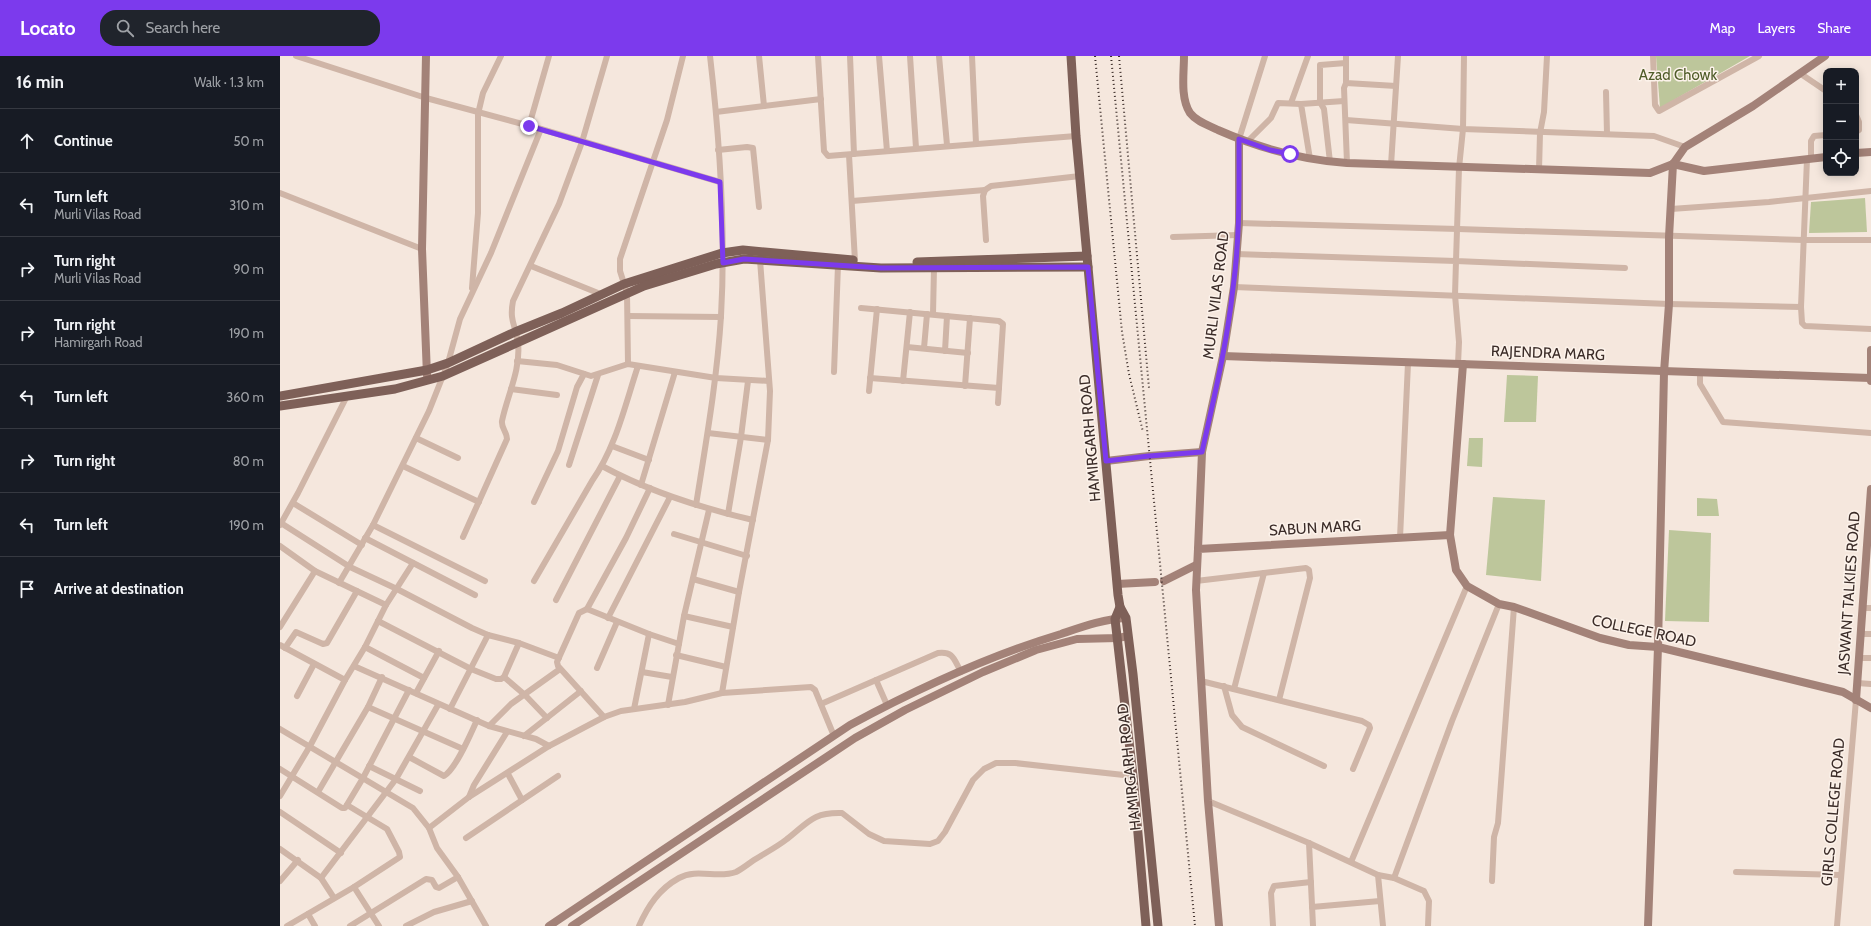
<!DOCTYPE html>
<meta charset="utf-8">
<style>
body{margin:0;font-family:Cabin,sans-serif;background:#20242c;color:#f1f3f6}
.controls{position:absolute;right:12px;top:12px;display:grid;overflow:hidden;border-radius:8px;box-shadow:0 2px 10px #0003}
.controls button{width:36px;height:36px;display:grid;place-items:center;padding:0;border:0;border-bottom:1px solid #363941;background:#171b24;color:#f1f3f6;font:20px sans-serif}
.stop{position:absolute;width:12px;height:12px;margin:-9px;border:3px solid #7c3aed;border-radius:50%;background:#fff}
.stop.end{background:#7c3aed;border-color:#fff;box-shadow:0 1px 4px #0008}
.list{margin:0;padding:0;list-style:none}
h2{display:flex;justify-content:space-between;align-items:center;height:52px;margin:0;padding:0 16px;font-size:17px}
h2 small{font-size:13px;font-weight:400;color:#9ea1a6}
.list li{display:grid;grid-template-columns:26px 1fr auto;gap:12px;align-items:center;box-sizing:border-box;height:64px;padding:0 16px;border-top:1px solid #363941}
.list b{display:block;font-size:15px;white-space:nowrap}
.list p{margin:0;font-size:13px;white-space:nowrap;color:#9ea1a6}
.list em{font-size:13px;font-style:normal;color:#9ea1a6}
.icon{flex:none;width:22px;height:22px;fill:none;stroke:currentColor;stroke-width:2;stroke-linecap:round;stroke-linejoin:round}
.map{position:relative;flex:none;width:1591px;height:870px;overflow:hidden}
header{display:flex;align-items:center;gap:24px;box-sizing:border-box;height:56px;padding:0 20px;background:#7c3aed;color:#fff}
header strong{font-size:19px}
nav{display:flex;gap:22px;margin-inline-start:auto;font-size:14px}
.search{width:280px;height:36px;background:#20242c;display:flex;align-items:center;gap:10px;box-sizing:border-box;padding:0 14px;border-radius:16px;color:#9ea1a6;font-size:15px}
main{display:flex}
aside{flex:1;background:#171b24}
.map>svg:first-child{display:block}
.green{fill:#bdc69b}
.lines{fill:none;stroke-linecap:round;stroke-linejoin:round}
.street{stroke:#cfb5a7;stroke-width:6}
.secondary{stroke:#a38278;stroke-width:8}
.primary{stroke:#7e6058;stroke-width:9}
.rail{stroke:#3b2c28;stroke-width:2;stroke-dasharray:1 3;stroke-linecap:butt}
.route{stroke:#7c3aed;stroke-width:5}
.labels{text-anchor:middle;stroke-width:3;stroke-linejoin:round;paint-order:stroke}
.park-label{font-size:15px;fill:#4f5c29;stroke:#fcf2ea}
.street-label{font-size:15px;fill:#3b2c28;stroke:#fcf2ea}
</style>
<header>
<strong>Locato</strong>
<div class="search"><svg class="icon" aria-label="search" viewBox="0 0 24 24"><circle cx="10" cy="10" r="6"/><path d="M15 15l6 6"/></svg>Search here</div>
<nav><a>Map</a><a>Layers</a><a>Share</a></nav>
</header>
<main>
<aside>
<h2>16 min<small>Walk · 1.3 km</small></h2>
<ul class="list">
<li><svg class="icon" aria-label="ahead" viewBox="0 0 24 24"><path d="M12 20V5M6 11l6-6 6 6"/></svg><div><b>Continue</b></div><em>50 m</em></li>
<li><svg class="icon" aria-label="left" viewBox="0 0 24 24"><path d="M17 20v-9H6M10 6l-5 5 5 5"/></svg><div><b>Turn left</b><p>Murli Vilas Road</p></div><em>310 m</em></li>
<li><svg class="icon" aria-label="right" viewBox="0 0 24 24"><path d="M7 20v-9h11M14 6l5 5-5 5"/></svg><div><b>Turn right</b><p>Murli Vilas Road</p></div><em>90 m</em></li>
<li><svg class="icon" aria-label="right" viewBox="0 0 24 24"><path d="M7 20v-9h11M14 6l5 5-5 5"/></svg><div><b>Turn right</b><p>Hamirgarh Road</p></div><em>190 m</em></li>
<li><svg class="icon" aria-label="left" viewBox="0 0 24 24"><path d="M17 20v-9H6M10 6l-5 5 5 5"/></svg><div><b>Turn left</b></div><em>360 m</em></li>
<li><svg class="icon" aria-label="right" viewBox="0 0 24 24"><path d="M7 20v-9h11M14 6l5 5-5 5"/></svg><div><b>Turn right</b></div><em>80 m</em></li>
<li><svg class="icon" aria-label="left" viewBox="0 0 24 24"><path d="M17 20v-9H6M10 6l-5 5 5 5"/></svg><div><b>Turn left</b></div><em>190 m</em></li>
<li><svg class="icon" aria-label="arrive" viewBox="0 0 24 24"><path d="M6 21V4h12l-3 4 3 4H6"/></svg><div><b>Arrive at destination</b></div></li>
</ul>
</aside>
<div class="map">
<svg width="1591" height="870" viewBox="0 0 1591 870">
<rect width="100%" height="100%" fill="#f5e7dd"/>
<g class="green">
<path d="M1376 0H1470L1380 52Z"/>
<path d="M1585 142 1587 176 1529 177 1531 146Z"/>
<path d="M1227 319 1258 320 1256 366H1224Z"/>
<path d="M1189 382H1203L1202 411 1187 410Z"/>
<path d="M1213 441 1265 444 1261 525 1206 519Z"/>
<path d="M1417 442 1437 443 1439 460H1417Z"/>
<path d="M1389 474 1431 477 1429 566 1385 565Z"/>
</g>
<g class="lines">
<g class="street">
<path d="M16 0 146 42 261 73 440 126"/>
<path d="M479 0 484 50"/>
<path d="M538 0 544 95 548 100 796 80"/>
<path d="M570 0 574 98"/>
<path d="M599 0 607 95"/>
<path d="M630 0 636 92"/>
<path d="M659 0 667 89"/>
<path d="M692 0 696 87"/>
<path d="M1066 0V27L1116 30"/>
<path d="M1184 0 1183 73 1179 112 1176 205 1345 212"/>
<path d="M1373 0 1375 49 1379 55 1479 0"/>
<path d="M1521 18 1546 35"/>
<path d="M1066 27 1064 32 1067 107"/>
<path d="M1326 36 1327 78"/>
<path d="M1011 47 1028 0"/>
<path d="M436 56 541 43"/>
<path d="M1576 59 1579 66V74L1576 76"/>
<path d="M1066 64 1183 73 1374 80 1405 91"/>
<path d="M249 70 269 0"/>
<path d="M959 83 985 0"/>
<path d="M967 86 991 62 998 47 1021 48"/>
<path d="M438 94 467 91 473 92 479 151"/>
<path d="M569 99 575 205"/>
<path d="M1531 102V85L1534 80 1546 79"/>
<path d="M1030 103 1021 48 1064 45"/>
<path d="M1050 106 1044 53 1040 46V9L1066 7"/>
<path d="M1111 109 1118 0"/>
<path d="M1259 114 1260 77 1264 56 1267 0"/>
<path d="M0 137 142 193"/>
<path d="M572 145 705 134"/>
<path d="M1391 153 1489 146 1591 135"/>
<path d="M959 167 1178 173 1524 184H1591"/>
<path d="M893 181 958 179"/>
<path d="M706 184 703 140 705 134 711 130 800 120"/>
<path d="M956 198 1176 205 1175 239 1179 286 1178 308"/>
<path d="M251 210 323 239"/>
<path d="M954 231 1389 248 1521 251 1527 103"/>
<path d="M192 232 198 157V58L203 37 221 0"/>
<path d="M1521 251 1522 267 1525 270 1591 273"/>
<path d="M581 252 719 265 723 268 718 347"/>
<path d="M653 258 654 212"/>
<path d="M348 260 441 261"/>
<path d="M627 291 688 297"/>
<path d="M644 292 647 258"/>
<path d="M665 295 667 260"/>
<path d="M237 305 277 309 311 320 348 308 436 322 489 325"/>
<path d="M348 308 347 237 340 215V203L387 64 403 0"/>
<path d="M554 316 558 209"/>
<path d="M1420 317V328L1443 366 1591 377"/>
<path d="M590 322 719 332"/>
<path d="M623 325 630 256"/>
<path d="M685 330 690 262"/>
<path d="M231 333 277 339"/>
<path d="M589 335 597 253"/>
<path d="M428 377 488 384"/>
<path d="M136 382 178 402"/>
<path d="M332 390 369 404"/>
<path d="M289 409 318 319"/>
<path d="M123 410 199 446"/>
<path d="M322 410C370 436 421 452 473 464"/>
<path d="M361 429 395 316"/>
<path d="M254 446 278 395 297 331 304 318"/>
<path d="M13 447 82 489"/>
<path d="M416 449C426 386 437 324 441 260 446 174 440 86 430 0"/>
<path d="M448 458 461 381 468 325"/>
<path d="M1 467 70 511 117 533 192 572 208 579 239 587 279 602"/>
<path d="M0 469 18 437 67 340"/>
<path d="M93 469 205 525"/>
<path d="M394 478 467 500"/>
<path d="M183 481 227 383C227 376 221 372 222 365 227 340 241 314 238 287 236 269 229 266 233 245L279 148 302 86 327 0"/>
<path d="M85 482 195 539"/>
<path d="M1120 482 1128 307"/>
<path d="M0 490 35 515 106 549"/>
<path d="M413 523 459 536"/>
<path d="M254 525 312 425C336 391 345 349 358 310"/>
<path d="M916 525 1026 512 1029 514 1030 522 999 644"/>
<path d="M59 527 93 469 149 355 168 307 180 263 211 197 261 73"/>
<path d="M276 544 340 420"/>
<path d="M1582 552H1591"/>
<path d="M307 553 346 482 370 432"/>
<path d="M404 560 453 571"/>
<path d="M328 562 390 441"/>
<path d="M98 565 191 613 216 623H221L224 621 239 587"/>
<path d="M0 571 35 515"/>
<path d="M1580 578H1591"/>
<path d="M0 589 65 624"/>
<path d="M85 591 144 622"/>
<path d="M5 592 16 576 43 588 47 587 77 535"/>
<path d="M396 599 446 611"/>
<path d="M1579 602H1591"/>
<path d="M74 610 209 670 256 683 269 690"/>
<path d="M317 612 337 566"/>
<path d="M362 616 392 621"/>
<path d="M224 621 245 639 267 662"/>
<path d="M596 624 607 649"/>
<path d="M921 625 1082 665 1089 669 1090 672 1073 713"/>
<path d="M1577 627 1591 628"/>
<path d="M944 630 952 659 962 671 1044 710"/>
<path d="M954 633 984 517"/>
<path d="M136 637 159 595"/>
<path d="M442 637 459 536 488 384 490 335 480 204"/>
<path d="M17 640 34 608"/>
<path d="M541 648 658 597C674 595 674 604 681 616"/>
<path d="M388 649 404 560 429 454"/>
<path d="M88 651 183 693"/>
<path d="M170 653 208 579"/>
<path d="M354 653 369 578"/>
<path d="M324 661 278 610 277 606 299 557 307 553 369 578 399 588"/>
<path d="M209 670 231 648 280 613"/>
<path d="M0 673 133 752 149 772 157 792 178 821 206 870"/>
<path d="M244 680 301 635"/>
<path d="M129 701 164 720C176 713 191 677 197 664"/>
<path d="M89 710 140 735"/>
<path d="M0 713 62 752H65L83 722 129 634"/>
<path d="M228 718 242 744"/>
<path d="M38 736 88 651 102 621"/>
<path d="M0 740 30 690 65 624 85 591 106 549 133 507"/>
<path d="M189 741 194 729 227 676"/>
<path d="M928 745 1029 787 1098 819 1114 822 1144 835 1149 845 1148 870"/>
<path d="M0 756 61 797"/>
<path d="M149 772 189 741 269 690 324 661 341 655 405 646 442 637 531 631 535 634 554 680"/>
<path d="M186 782 278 720"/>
<path d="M1029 787 1033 870"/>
<path d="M0 793 41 822 54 842"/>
<path d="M1071 806 1187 530"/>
<path d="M1456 816 1561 819"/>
<path d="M1098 819 1103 870"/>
<path d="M41 822 116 723 158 649"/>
<path d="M1114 822 1172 665 1219 548"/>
<path d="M0 825 18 804"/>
<path d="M1212 825 1214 781 1218 767 1234 551"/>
<path d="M74 831 99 870"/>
<path d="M1032 851 1100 845"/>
<path d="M28 858 35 870"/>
<path d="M7 870 74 831 120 801 119 796 107 773 67 749"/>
<path d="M70 870 146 823 152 824 156 831 159 832 178 821"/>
<path d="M126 870 154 856 192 845"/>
<path d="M359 870C368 850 379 833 399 822 417 812 438 823 456 816 462 813 468 808 474 804 485 797 497 791 507 783 528 767 532 756 562 757L589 778 604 785 650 788 658 785 665 776 693 724 704 713 716 707H735L853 720"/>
<path d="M993 870 991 837 994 830 1031 826"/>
<path d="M1557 870 1576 644"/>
</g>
<g class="secondary">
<path d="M146 0 142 193 147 319"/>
<path d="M904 0C904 17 900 42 910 57 917 66 928 69 938 74 979 92 1022 104 1067 107L1370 117 1393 108 1405 91 1473 50 1545 0"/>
<path d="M1576 97 1591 96"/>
<path d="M1393 108 1424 115 1546 101"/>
<path d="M1591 294V325"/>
<path d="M943 300 1590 322"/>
<path d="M1183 308 1170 479 1176 514 1187 530 1219 548 1234 551 1320 582 1349 589 1378 591 1563 636 1591 652"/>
<path d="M826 405 869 400 922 396"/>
<path d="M918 493 922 396 943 300 954 231 959 167V83"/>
<path d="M884 525 916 509"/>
<path d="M837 528 875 526"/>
<path d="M1576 644 1591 433"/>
<path d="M269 870 570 669C637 633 708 600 781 578 802 571 824 563 846 562"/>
<path d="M292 870 575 682 625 654 703 616 756 594 797 583 838 582 848 580"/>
<path d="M939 870 928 745 916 534 918 493 1170 479"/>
<path d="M1368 870 1378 591 1384 316 1389 248V181L1393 108"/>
</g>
<g class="primary">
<path d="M791 0 796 80 838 539 840 551 846 562 853 618 878 870"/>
<path d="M637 206 807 200"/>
<path d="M0 340 147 314 168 307 235 276 282 257 344 228 442 197 463 194 573 204"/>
<path d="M0 350 115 333 163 320 364 230 436 208 464 203 601 212 808 211"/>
<path d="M840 551 835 563 853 720 866 870"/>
</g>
<g class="rail">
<path d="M815 0 842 276 849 318 863 376"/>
<path d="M831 0 915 870"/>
<path d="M839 0 869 332"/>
</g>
</g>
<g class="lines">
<path class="route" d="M249 70 440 126 443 207 464 203 601 212 808 211 826 405 869 400 922 396C934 342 947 288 953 232 960 183 959 133 959 83L990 94 1010 98"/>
</g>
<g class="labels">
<g class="park-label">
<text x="1398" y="24">Azad Chowk</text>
</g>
<g class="street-label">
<text transform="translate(936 239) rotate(-83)" y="5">MURLI VILAS ROAD</text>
<text transform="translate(1268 297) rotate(2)" y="5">RAJENDRA MARG</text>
<text transform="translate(810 382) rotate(-95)" y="5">HAMIRGARH ROAD</text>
<text transform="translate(1035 472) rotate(-3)" y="5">SABUN MARG</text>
<text transform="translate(1569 537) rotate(-86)" y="5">JASWANT TALKIES ROAD</text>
<text transform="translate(1364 575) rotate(12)" y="5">COLLEGE ROAD</text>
<text transform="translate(849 711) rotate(-96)" y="5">HAMIRGARH ROAD</text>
<text transform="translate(1553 756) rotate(-85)" y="5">GIRLS COLLEGE ROAD</text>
</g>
</g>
</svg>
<div class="controls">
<button>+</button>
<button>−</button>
<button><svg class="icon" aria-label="locate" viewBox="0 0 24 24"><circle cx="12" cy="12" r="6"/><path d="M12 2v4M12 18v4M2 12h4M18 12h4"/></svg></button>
</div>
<div class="stop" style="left:1010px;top:98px"></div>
<div class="stop end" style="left:249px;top:70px"></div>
</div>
</main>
